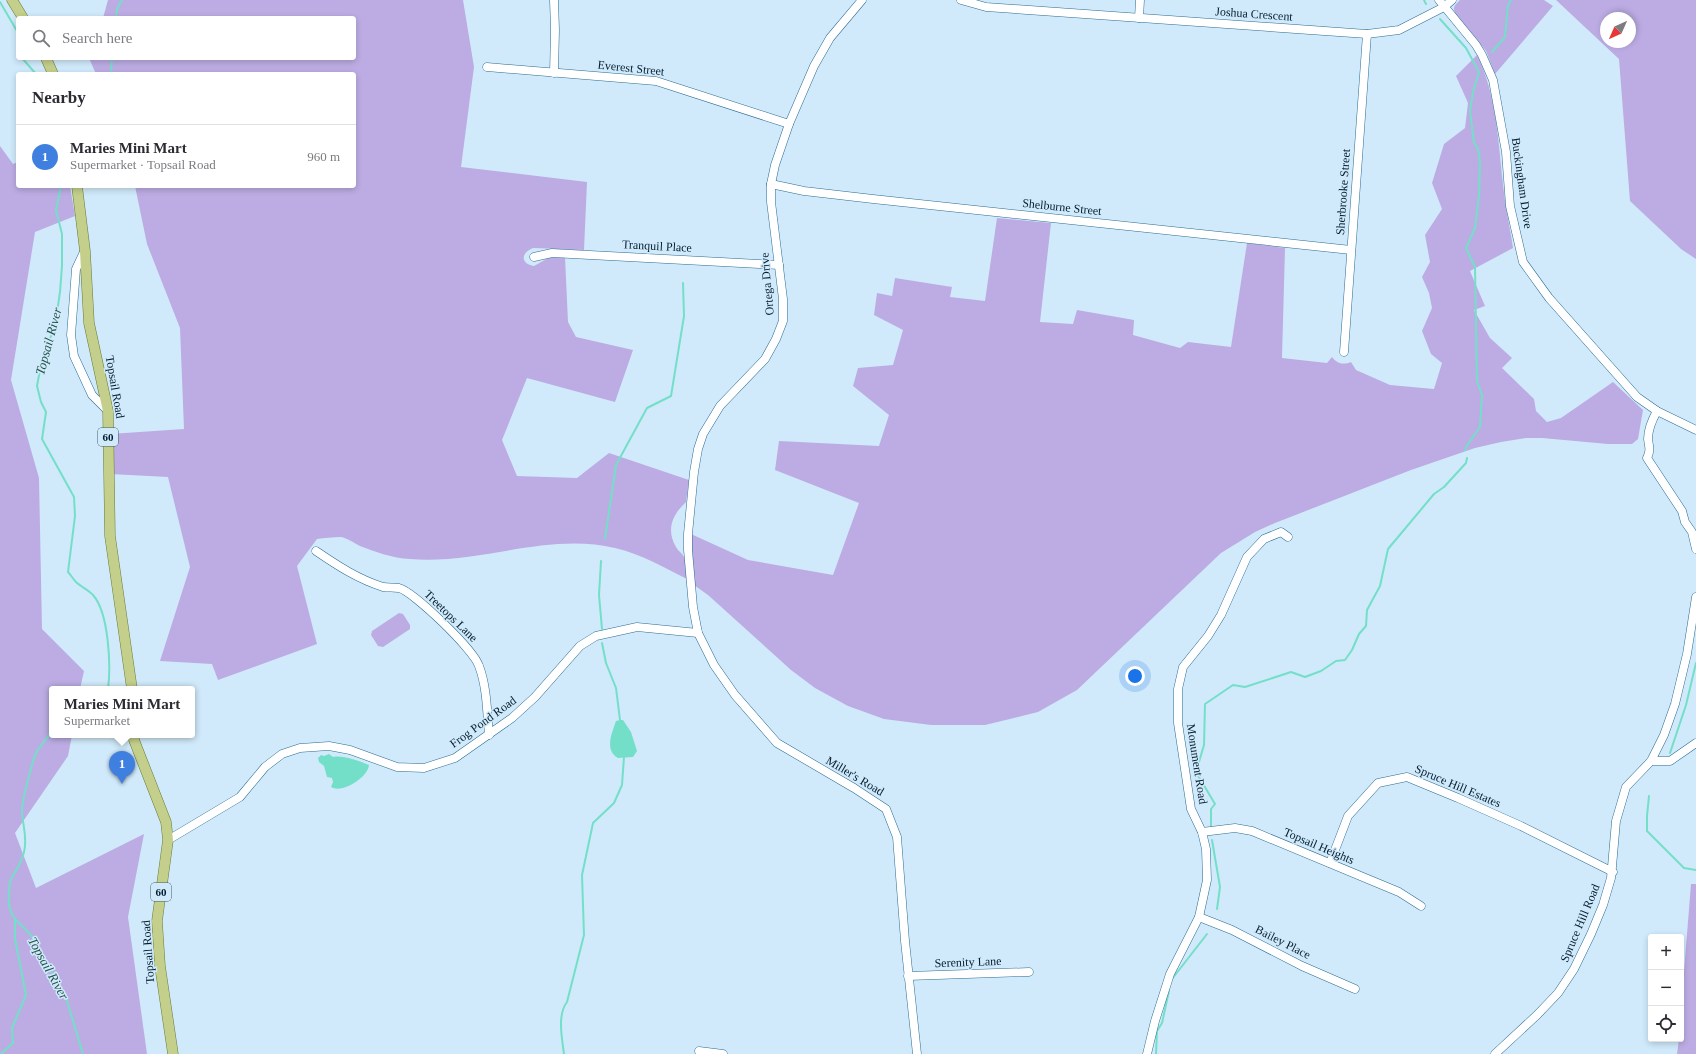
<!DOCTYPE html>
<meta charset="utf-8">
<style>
body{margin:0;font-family:"Times New Roman",serif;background:#f7f7f7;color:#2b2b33}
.controls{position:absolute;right:12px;bottom:12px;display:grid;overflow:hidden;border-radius:4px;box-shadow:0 2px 6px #0003}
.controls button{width:36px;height:36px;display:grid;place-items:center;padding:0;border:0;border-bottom:1px solid #e1e1e2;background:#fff;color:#2b2b33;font:20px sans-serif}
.compass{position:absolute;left:1600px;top:12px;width:36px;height:36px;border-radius:50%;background:#fff;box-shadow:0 2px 6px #0003;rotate:225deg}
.you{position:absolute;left:1135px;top:676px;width:14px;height:14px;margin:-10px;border:3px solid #fff;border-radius:50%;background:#1a73e8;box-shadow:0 0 0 6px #1a73e833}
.badge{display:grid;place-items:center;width:26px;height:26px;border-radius:50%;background:#111827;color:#fff;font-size:13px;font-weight:700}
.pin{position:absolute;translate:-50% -33px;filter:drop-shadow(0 1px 2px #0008)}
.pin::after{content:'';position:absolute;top:21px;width:14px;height:12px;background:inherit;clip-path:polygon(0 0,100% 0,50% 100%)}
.popup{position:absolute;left:49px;top:686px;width:146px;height:52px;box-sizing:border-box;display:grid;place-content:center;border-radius:4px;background:#fff;filter:drop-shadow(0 1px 3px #0005);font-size:13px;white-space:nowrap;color:#7c7c81}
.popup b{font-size:15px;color:#2b2b33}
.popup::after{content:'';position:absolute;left:50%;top:100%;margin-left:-8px;border:8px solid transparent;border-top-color:#fff}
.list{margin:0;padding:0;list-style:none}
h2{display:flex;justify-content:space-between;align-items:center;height:52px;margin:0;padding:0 16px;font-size:17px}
h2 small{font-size:13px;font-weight:400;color:#7c7c81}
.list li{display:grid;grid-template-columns:26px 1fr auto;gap:12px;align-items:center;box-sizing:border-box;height:64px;padding:0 16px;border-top:1px solid #e1e1e2}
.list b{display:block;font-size:15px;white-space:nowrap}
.list p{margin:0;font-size:13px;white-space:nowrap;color:#7c7c81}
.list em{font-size:13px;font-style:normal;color:#7c7c81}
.icon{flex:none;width:22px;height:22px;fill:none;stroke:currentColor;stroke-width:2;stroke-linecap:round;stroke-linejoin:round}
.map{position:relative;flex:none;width:1696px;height:1054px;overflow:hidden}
.search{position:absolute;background:#fff;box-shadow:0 2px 6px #0003;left:16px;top:16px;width:340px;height:44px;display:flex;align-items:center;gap:10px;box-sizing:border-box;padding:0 14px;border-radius:4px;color:#7c7c81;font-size:15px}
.panel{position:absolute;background:#fff;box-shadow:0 2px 6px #0003;left:16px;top:72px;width:340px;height:116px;border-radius:4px}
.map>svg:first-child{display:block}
.green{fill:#bcace3;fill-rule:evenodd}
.water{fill:#74dfc9}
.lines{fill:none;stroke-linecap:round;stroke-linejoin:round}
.stream{stroke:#74dfc9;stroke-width:2}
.minor-casing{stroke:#2b6c92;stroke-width:9}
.major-casing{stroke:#667c38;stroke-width:11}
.minor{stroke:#fff;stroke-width:8}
.major{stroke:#c4cf8b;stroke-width:10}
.labels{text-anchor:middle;stroke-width:3;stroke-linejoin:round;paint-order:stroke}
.shield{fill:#d0eafb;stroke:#405b6c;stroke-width:1}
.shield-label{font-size:11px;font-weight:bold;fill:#031e2e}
.street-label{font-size:12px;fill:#031e2e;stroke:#d0eafb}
.water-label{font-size:13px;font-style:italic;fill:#245349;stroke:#d0eafb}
</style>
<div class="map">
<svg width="1696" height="1054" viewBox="0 0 1696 1054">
<rect width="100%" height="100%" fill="#d0eafb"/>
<g class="green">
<path d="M108 0H463L474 67 461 167 587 182 584 250 533 248C520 253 521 264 534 266L550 257H565L568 322 576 337 633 350 615 402 527 378 502 440 517 476 577 478 609 453 689 480 686 502C672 515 666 530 676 547 678 551 682 553 684 557 687 563 686 573 687 579 663 567 641 554 615 548 547 532 478 565 410 559 392 558 376 552 360 546 354 543 347 538 341 537 333 537 324 538 317 539L297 566 317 644 218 680 212 664 160 661 190 567 168 477 110 474V434L184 429 180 328 147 244 135 186H354V74H96L89 58H354V18H103Z"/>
<path d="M1460 0H1544L1553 6 1495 74 1486 51 1455 13C1452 7 1456 4 1460 0Z"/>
<path d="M1556 0H1696V259L1681 249 1630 201 1619 59ZM1606 18H1630V42H1606Z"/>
<path d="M1477 55C1497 96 1498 140 1503 184 1505 206 1510 227 1513 248L1470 271 1485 306 1474 310 1490 338 1512 358 1502 368 1534 399 1536 411 1547 422 1561 418 1613 382 1643 410 1638 439 1632 444H1608L1542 438H1526L1501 442 1475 448 1411 470 1275 523 1255 532 1221 553 1077 690 1038 712 985 725H931L884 719 848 706 815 688 791 670 708 595 694 585 691 534 748 560 833 575 859 503 775 470 779 441 879 446 889 415 853 386 858 368 893 365 903 330 874 315 877 293 892 296 895 278 952 287 950 297 985 301 997 218 1051 223 1040 322 1073 324 1077 310 1134 320 1133 335 1180 348 1188 342 1231 347 1247 243 1285 248 1282 358 1327 363 1332 357C1337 364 1344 365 1351 362L1356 370 1390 385 1434 389 1442 363 1431 354 1422 331 1432 308 1429 293 1422 277 1430 262 1425 235 1442 209 1432 183 1444 144 1465 128 1468 103 1456 76Z"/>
<path d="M0 146 13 164 18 162V186H70L75 216 35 232 11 380 39 478 42 629 84 671 80 689H52V735H72L68 756 15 833 36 888 144 834 128 917 147 1054H0Z"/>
<path d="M399 613 403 614 410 625V629L383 647 378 646 371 635 372 631Z"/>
<path d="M1691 884H1696V1054H1677L1679 1039H1681V1009Z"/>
</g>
<g class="water">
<path d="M620 720H623L631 732 637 751 633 757 618 758C604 750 612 733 616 721Z"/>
<path d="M329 754 333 757C344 755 358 761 369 765 368 777 343 794 331 787L333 782 332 778 327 777 324 766 319 762 318 758 321 755 324 756Z"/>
</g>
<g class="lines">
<g class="stream">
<path d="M1424 0 1426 4"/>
<path d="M0 2 17 31 18 43"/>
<path d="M116 18 117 9 122 0"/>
<path d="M1440 19 1466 48 1479 72 1473 92 1470 111 1474 143 1478 149 1480 162 1479 195 1475 228 1466 248 1475 267 1477 381 1482 395 1480 427 1468 444 1465 450"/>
<path d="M1492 52 1505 37 1508 5 1511 0"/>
<path d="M22 58 36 74"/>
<path d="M111 74 112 58"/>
<path d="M61 186 56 210 62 234V266L60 292 55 326 42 359 37 386 41 402 46 412 42 439 74 497 75 516 68 572C71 575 73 579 76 582 81 587 89 590 93 595 109 613 111 666 108 689"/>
<path d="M605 539 616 465 647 408 671 396 684 316 683 283"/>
<path d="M601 561 599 595 602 629"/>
<path d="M602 643 606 663 616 688 620 720"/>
<path d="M52 731C47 738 42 744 37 751 33 758 22 801 22 810 22 824 28 837 24 852 22 862 16 870 11 879 9 883 8 905 10 909 15 926 33 929 39 950L67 1001 83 1054"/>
<path d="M1670 753 1686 705 1696 663"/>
<path d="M1649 796 1647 816V831L1684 868 1696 870"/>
<path d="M1211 828V809L1215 804 1196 772 1204 745 1205 704 1233 685 1245 687 1291 672 1305 677 1321 671 1336 661 1345 660 1352 650 1359 634 1366 626 1367 610 1380 586 1388 549 1434 494 1444 487 1466 463 1467 458"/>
<path d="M1212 840 1220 887 1217 909"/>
<path d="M1172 979 1207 934"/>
<path d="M1 1054 13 1043 12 1028 26 995 15 939V920"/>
<path d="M564 1054C562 1038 557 1015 567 1002L584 935 582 875 593 823 614 803 622 785 624 757"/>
<path d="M1156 1054 1157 1031 1162 1023 1169 991"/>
</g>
<g class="minor-casing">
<g id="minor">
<path d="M554 0 555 30 554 73"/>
<path d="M862 0 830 38 814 66 789 124 775 165 771 184V202L783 299V321L776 339 765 359 720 406 703 434 698 449 694 472 688 534V550L693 607 698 633 714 665 735 695 777 743 854 788 886 809 897 837 905 941 917 1054"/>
<path d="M961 0 986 7 1367 34 1399 30 1444 7 1452 0"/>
<path d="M1439 0 1476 45 1482 55 1493 80 1506 152 1510 206 1523 262 1549 298 1637 397 1657 411 1696 430"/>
<path d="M1139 18 1140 0"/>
<path d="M487 67 656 81 789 124"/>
<path d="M771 184 804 191 873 199 1351 250"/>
<path d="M84 252 76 269 71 335 74 356 92 395 108 411"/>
<path d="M534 257 552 253 779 265"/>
<path d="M1344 352 1367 34"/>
<path d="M1657 411C1652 420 1648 429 1648 439 1649 447 1651 450 1647 458L1682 511 1685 522 1692 532 1696 549"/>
<path d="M316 551C338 566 358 579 383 587 388 588 394 587 399 588 414 592 474 650 479 666 487 687 487 712 489 735"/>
<path d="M1651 761H1670L1696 743"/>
<path d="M1202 832 1235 828 1252 831 1399 892 1421 906"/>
<path d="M168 840 240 797 265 767 282 754 300 748 329 746 350 750 397 767 424 768 455 758 512 718 535 697 580 646 596 636 637 627 698 633"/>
<path d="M1330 863 1348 816 1378 783 1407 777 1458 798 1521 826 1613 872"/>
<path d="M1199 917 1232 930 1302 966 1355 989"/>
<path d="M908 976 1029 972"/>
<path d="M699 1051 723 1054"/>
<path d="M1147 1054 1155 1021 1170 974 1199 917 1207 880 1206 849 1202 832 1191 809 1178 723V689L1183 667 1208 636 1221 615 1247 557 1264 539 1281 532 1288 537"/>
<path d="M1495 1054 1537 1015 1558 993 1574 969 1591 934 1603 905 1611 878 1616 821 1626 787 1651 761 1664 735 1675 704 1687 654 1696 597"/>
</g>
</g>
<g class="major-casing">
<g id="major">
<path d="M12 0 23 18"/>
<path d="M46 58 53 74"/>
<path d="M77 186 85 251 89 323 108 411 110 536 132 689"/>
<path d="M134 735V740L166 822 168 840 157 921 160 966 173 1054"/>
</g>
</g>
<use href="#minor" class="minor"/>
<use href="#major" class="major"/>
</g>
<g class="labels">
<g class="shield">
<rect x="98" y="428" width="20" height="18" rx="3"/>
<rect x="151" y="883" width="20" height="18" rx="3"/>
</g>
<g class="shield-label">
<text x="108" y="441">60</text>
<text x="161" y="896">60</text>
</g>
<g class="street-label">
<text transform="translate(1254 14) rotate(4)" y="4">Joshua Crescent</text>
<text transform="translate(631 68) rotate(6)" y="4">Everest Street</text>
<text transform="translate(1522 183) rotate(82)" y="4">Buckingham Drive</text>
<text transform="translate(1343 192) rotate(-86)" y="4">Sherbrooke Street</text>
<text transform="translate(1062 207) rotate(6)" y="4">Shelburne Street</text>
<text transform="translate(657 246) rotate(3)" y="4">Tranquil Place</text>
<text transform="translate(767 284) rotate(-95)" y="4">Ortega Drive</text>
<text transform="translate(115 387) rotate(80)" y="4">Topsail Road</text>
<text transform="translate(451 616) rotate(44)" y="4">Treetops Lane</text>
<text transform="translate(483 722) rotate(-36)" y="4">Frog Pond Road</text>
<text transform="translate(1197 764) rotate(81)" y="4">Monument Road</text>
<text transform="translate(855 776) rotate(31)" y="4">Miller's Road</text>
<text transform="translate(1458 786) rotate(23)" y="4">Spruce Hill Estates</text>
<text transform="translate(1319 846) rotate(23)" y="4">Topsail Heights</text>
<text transform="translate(1580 923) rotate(-67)" y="4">Spruce Hill Road</text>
<text transform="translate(1283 942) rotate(27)" y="4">Bailey Place</text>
<text transform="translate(148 952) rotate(-94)" y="4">Topsail Road</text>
<text transform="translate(968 962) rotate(-2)" y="4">Serenity Lane</text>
</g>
<g class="water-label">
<text transform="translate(48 341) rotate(-75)" y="5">Topsail River</text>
<text transform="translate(49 968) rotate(61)" y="5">Topsail River</text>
</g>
</g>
</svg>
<div class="controls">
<button>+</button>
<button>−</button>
<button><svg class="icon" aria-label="locate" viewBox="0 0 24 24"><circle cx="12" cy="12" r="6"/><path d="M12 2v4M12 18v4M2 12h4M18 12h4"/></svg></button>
</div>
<svg class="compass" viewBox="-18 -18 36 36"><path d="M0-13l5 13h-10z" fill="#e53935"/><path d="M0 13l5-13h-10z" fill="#7c7c81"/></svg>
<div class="you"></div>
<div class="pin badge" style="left:122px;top:784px;background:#3f7fe0">1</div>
<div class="popup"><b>Maries Mini Mart</b>Supermarket</div>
<div class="search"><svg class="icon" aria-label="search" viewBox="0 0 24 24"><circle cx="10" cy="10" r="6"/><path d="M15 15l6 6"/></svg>Search here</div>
<section class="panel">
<h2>Nearby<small></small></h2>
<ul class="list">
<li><span class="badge" style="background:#3f7fe0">1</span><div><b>Maries Mini Mart</b><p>Supermarket · Topsail Road</p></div><em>960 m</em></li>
</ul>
</section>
</div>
